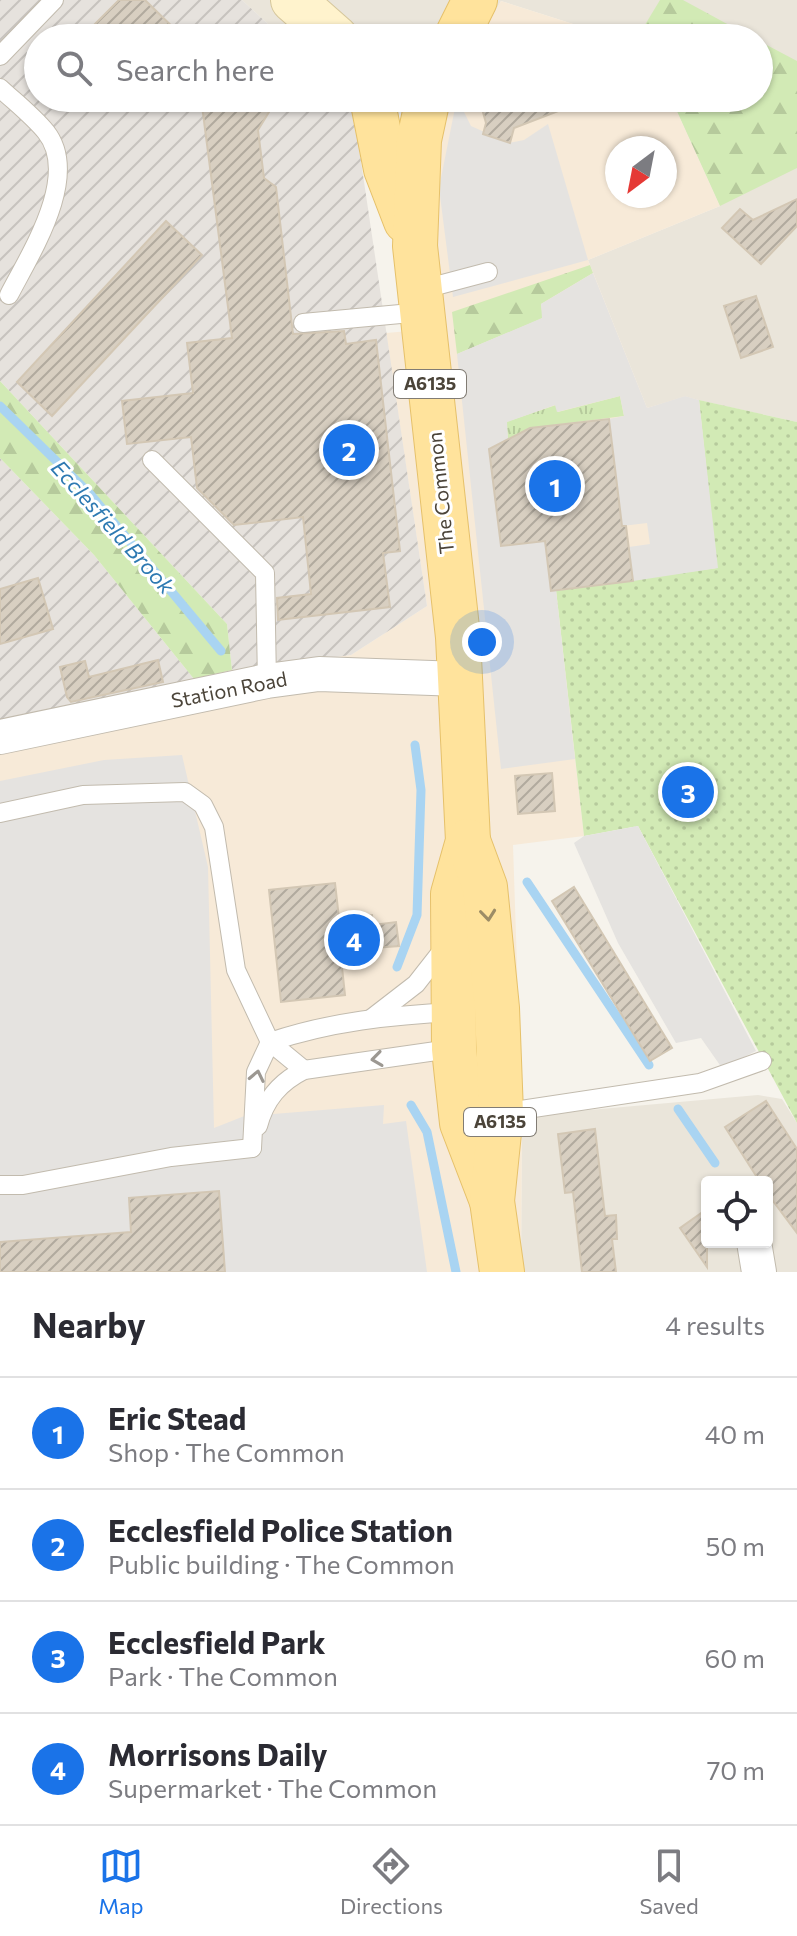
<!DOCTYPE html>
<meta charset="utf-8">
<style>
body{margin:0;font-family:Commissioner,sans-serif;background:#f2f2f3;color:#2b2b33}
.controls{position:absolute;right:24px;bottom:24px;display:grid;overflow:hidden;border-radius:8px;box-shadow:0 2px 6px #0004}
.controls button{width:72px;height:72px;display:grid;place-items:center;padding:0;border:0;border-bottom:2px solid #e1e1e2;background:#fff;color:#2b2b33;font:40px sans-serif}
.compass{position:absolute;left:605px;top:136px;width:72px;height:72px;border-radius:50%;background:#fff;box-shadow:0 2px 6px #0004;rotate:212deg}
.you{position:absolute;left:482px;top:642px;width:28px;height:28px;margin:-20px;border:6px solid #fff;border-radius:50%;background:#1a73e8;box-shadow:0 0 0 12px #1a73e833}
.badge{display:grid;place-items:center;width:52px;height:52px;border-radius:50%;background:#1a73e8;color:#fff;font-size:26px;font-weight:700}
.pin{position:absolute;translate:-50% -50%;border:4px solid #fff;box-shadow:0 2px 8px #0006}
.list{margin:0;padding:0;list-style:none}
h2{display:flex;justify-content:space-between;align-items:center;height:104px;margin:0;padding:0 32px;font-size:34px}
h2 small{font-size:26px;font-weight:400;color:#7c7c81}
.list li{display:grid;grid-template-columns:52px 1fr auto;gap:24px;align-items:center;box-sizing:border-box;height:112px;padding:0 32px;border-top:2px solid #e1e1e2}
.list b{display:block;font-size:30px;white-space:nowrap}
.list p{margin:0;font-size:26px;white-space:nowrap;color:#7c7c81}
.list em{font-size:26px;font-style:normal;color:#7c7c81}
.icon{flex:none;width:44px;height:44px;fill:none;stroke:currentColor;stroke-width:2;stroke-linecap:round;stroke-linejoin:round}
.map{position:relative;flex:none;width:797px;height:1272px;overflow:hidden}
.search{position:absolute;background:#fff;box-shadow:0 2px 6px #0004;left:24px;right:24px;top:24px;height:88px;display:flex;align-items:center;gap:20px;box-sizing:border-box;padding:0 28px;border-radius:44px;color:#7c7c81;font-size:30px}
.sheet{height:552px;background:#fff}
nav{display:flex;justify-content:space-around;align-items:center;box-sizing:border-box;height:112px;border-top:2px solid #e1e1e2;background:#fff;font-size:22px;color:#7c7c81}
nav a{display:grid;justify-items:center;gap:4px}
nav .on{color:#1a73e8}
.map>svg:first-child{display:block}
.residential{fill:#eae5da;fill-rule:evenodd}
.commercial{fill:#f7ead8;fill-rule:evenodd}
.industrial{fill:url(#industrial-furrows)}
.grass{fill:url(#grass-tufts)}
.forest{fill:url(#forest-firs)}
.park{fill:url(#park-dots)}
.parking{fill:#e5e3e0}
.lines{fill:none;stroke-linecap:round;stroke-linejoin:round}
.stream{stroke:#a9d4f2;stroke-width:9}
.building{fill:url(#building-hatch);stroke:#d3c7b4;stroke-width:2}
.service-casing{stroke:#c2bbae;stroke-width:20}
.minor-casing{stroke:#c2bbae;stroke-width:36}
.secondary-casing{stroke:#d6c79b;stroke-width:46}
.primary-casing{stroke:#e6c16a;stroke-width:46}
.service{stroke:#fff;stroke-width:18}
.minor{stroke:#fff;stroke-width:34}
.secondary{stroke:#fff3cd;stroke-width:44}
.primary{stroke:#ffe39c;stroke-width:44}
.oneway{stroke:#9c8c66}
.oneway2{stroke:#9c9892}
.labels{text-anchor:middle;stroke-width:6;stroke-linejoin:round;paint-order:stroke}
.shield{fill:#fff;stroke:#817c74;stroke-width:2}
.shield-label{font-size:18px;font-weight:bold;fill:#4b4439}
.street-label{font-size:20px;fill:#4b4439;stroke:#fff}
.water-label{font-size:22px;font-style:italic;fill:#2e7ab2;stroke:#fff}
</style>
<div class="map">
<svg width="797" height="1272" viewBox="0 0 797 1272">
<defs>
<pattern id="industrial-furrows" width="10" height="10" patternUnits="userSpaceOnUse" patternTransform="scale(2)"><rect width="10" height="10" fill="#e6e2dd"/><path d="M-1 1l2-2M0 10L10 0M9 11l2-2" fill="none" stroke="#c7c3be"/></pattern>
<pattern id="grass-tufts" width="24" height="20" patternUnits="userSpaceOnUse" patternTransform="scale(2)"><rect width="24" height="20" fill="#d2eab5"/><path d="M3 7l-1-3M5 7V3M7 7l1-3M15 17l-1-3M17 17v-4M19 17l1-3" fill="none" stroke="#b6ca9c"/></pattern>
<pattern id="forest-firs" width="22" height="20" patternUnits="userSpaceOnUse" patternTransform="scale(2)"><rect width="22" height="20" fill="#d2eab5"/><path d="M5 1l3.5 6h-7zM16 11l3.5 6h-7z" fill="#b6ca9c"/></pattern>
<pattern id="park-dots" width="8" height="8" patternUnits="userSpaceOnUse" patternTransform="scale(2)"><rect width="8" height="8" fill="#d2eab5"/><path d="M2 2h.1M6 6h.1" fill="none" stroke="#b6ca9c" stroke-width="1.8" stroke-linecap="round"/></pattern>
<pattern id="building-hatch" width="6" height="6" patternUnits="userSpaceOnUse" patternTransform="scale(2)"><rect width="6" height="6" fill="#d8cfc1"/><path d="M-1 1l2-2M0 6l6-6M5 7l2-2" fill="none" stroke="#b1aa9e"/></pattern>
</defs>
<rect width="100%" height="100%" fill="#f6f3ec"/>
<g class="residential">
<path d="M242 0H797V422L685 397 647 408 588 260 720 206 671 98H759V38H617L501 1 480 38H283Z"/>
<path d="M758 1095 782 1099 797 1123V1272H521L522 1116ZM707 1182H767V1242H707Z"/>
</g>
<g class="commercial">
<path d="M501 1 617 38H480Z"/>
<path d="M450 98H671L720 206 588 260 647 408 685 396 699 400 718 568 556 591 584 836 513 845 522 1116 521 1272H0V725L232 670 351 655 427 606 386 333 444 328 432 211 438 146ZM617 148H665V196H617Z"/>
</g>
<g class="industrial">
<path d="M0 0H242L283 38H38V98H348L352 101 427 606 351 655 232 670 227 624 0 381Z"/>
<path d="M0 458 94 555 194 679 0 725Z"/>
</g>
<path class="grass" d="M620 396 624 416 530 428 508 439 506 422 556 405 558 412Z"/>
<g class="forest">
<path d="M660 0H683L753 38H637Z"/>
<path d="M759 41 797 61V168L720 206 671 98H759Z"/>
<path d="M590 265 593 273 541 304 543 318 457 354 452 312Z"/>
<path d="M0 381 227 624 232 670 194 679 94 555 0 458Z"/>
</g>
<path class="park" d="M699 400 797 422V1123L638 826 584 836 556 590 717 568Z"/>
<g class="parking">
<path d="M457 98 471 126 509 143 524 140 548 124 588 260 453 297 439 188Z"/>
<path d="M593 273 647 408 685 396 699 400 718 568 633 581 629 547 650 544 647 523 622 526 609 419 624 416 620 396 557 412 555 405 507 422 508 439 489 449 501 546 545 541 551 590H556L575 759 501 769 457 354 542 318 541 304Z"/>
<path d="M182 755 208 867 214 1128 252 1113 261 1115 384 1105 383 1124 406 1121 427 1272H225L219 1191 129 1198 131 1232 0 1242V781L104 760Z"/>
<path d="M638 826 756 1051 722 1068 701 1038 676 1043 618 943 574 843 584 836Z"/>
</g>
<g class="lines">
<g class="stream">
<path d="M0 406 90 494 221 651"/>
<path d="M527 882 649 1065"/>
<path d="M397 967 417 915 421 790 415 745"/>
<path d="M411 1105 427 1132 456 1272"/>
<path d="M678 1109 715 1163"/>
</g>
</g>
<g class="building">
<path d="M119 0H145L184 38H81Z"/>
<path d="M201 98H248L269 112 258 130 264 178 276 187 293 334 344 331 346 344 376 340 400 551 383 553 390 607 278 620 277 598 311 594 303 517 234 525 197 488 191 437 127 444 122 401 193 393 187 343 232 338Z"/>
<path d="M479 98H586L587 100 514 128 510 143 483 134 486 123Z"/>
<path d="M797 199V226L761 264 722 228 740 209 753 220Z"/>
<path d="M166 221 202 255 52 416 17 382Z"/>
<path d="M756 296 773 347 741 358 724 306Z"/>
<path d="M609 419 622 526H626L633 581 551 591 545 541 501 546 489 449 530 428Z"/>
<path d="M38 578 53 629 0 644V589Z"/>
<path d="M158 660 163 682 71 702 67 697 60 667 85 661 89 677Z"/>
<path d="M552 773 555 811 518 814 515 776Z"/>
<path d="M335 883 339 918 372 915 373 925 396 922 399 946 373 948V955L341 958 345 995 281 1002 269 890Z"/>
<path d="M574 887 672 1048 650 1061 552 901Z"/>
<path d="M766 1101 797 1149V1233L767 1193V1182H760L725 1127Z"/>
<path d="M595 1129 605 1216 616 1215 617 1239H612L616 1272H582L573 1192 565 1193 558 1134Z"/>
<path d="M219 1191 225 1272H0V1242L131 1232 129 1198Z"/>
<path d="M707 1209V1267L680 1228Z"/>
</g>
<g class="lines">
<g class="service-casing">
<g id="service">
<path d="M0 56 54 0"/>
<path d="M0 88C15 102 33 116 46 132 81 176 30 254 9 295"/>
<path d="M420 290 488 272"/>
<path d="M303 323 422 312"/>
<path d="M152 460 265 573 267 681"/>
<path d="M0 813 83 795 185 792 203 805 214 827 236 970 270 1042 304 1070"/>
<path d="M372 1018 416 984 445 947"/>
<path d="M500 1113 700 1083 762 1061"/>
<path d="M258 1126C265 1099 280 1082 304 1070L457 1048"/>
<path d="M252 1148 256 1072 270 1042C329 1022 392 1015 455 1012"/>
<path d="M0 1185H23L171 1157 252 1148"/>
</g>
</g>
<g class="minor-casing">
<g id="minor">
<path d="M0 737 267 681 319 674 460 679"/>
<path d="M754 1242 759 1272"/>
</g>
</g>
<g class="secondary-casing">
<path id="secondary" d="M293 0 336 38"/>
</g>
<g class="primary-casing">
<g id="primary">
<path d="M456 38 475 0"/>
<path d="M372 98 386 169 406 221"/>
<path d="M428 98 419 140 415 246 458 637 468 841 453 894 454 1049 462 1123 492 1201"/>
<path d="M468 841 485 887 497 1008 501 1113 492 1201 502 1272"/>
</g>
</g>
<use href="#service" class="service"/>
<use href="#minor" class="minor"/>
<use href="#secondary" class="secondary"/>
<use href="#primary" class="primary"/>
</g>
<defs><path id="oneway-chevron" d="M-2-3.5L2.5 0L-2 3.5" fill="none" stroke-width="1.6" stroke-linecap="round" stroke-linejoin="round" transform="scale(2)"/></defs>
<use class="oneway" href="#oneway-chevron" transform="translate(488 915) rotate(84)"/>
<g class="oneway2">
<use href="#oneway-chevron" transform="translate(377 1059) rotate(172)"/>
<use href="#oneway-chevron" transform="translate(257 1076) rotate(-78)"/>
</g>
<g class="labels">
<g class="shield">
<rect x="394" y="370" width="72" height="28" rx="6"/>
<rect x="464" y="1108" width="72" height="28" rx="6"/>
</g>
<g class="shield-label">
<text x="430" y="390">A6135</text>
<text x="500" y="1128">A6135</text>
</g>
<g class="street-label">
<text transform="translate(441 493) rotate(-96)" y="7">The Common</text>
<text transform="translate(229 690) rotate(-11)" y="7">Station Road</text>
</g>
<g class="water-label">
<text transform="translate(113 527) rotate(48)" y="8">Ecclesfield Brook</text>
</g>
</g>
</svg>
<div class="controls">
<button><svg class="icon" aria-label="locate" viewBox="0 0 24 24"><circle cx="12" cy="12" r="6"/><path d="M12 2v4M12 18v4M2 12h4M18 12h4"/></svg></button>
</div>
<svg class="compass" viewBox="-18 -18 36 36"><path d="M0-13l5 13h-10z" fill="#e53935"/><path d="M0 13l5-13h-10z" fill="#7c7c81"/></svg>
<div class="you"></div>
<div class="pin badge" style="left:555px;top:486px">1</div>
<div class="pin badge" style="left:349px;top:450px">2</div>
<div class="pin badge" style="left:688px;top:792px">3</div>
<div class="pin badge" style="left:354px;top:940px">4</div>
<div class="search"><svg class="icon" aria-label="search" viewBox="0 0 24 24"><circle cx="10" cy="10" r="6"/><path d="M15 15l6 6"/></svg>Search here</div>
</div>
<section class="sheet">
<h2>Nearby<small>4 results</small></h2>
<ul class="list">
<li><span class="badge">1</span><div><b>Eric Stead</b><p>Shop · The Common</p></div><em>40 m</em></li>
<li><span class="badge">2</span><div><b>Ecclesfield Police Station</b><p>Public building · The Common</p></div><em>50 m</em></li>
<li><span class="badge">3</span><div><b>Ecclesfield Park</b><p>Park · The Common</p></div><em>60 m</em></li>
<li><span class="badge">4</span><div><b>Morrisons Daily</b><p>Supermarket · The Common</p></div><em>70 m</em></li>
</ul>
</section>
<nav>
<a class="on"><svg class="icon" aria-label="map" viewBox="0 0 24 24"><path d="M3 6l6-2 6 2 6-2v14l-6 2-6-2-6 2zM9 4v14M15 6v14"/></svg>Map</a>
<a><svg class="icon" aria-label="directions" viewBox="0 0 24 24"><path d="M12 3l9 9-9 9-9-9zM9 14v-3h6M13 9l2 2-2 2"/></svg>Directions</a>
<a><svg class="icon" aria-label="saved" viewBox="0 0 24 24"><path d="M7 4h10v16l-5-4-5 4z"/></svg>Saved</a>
</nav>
